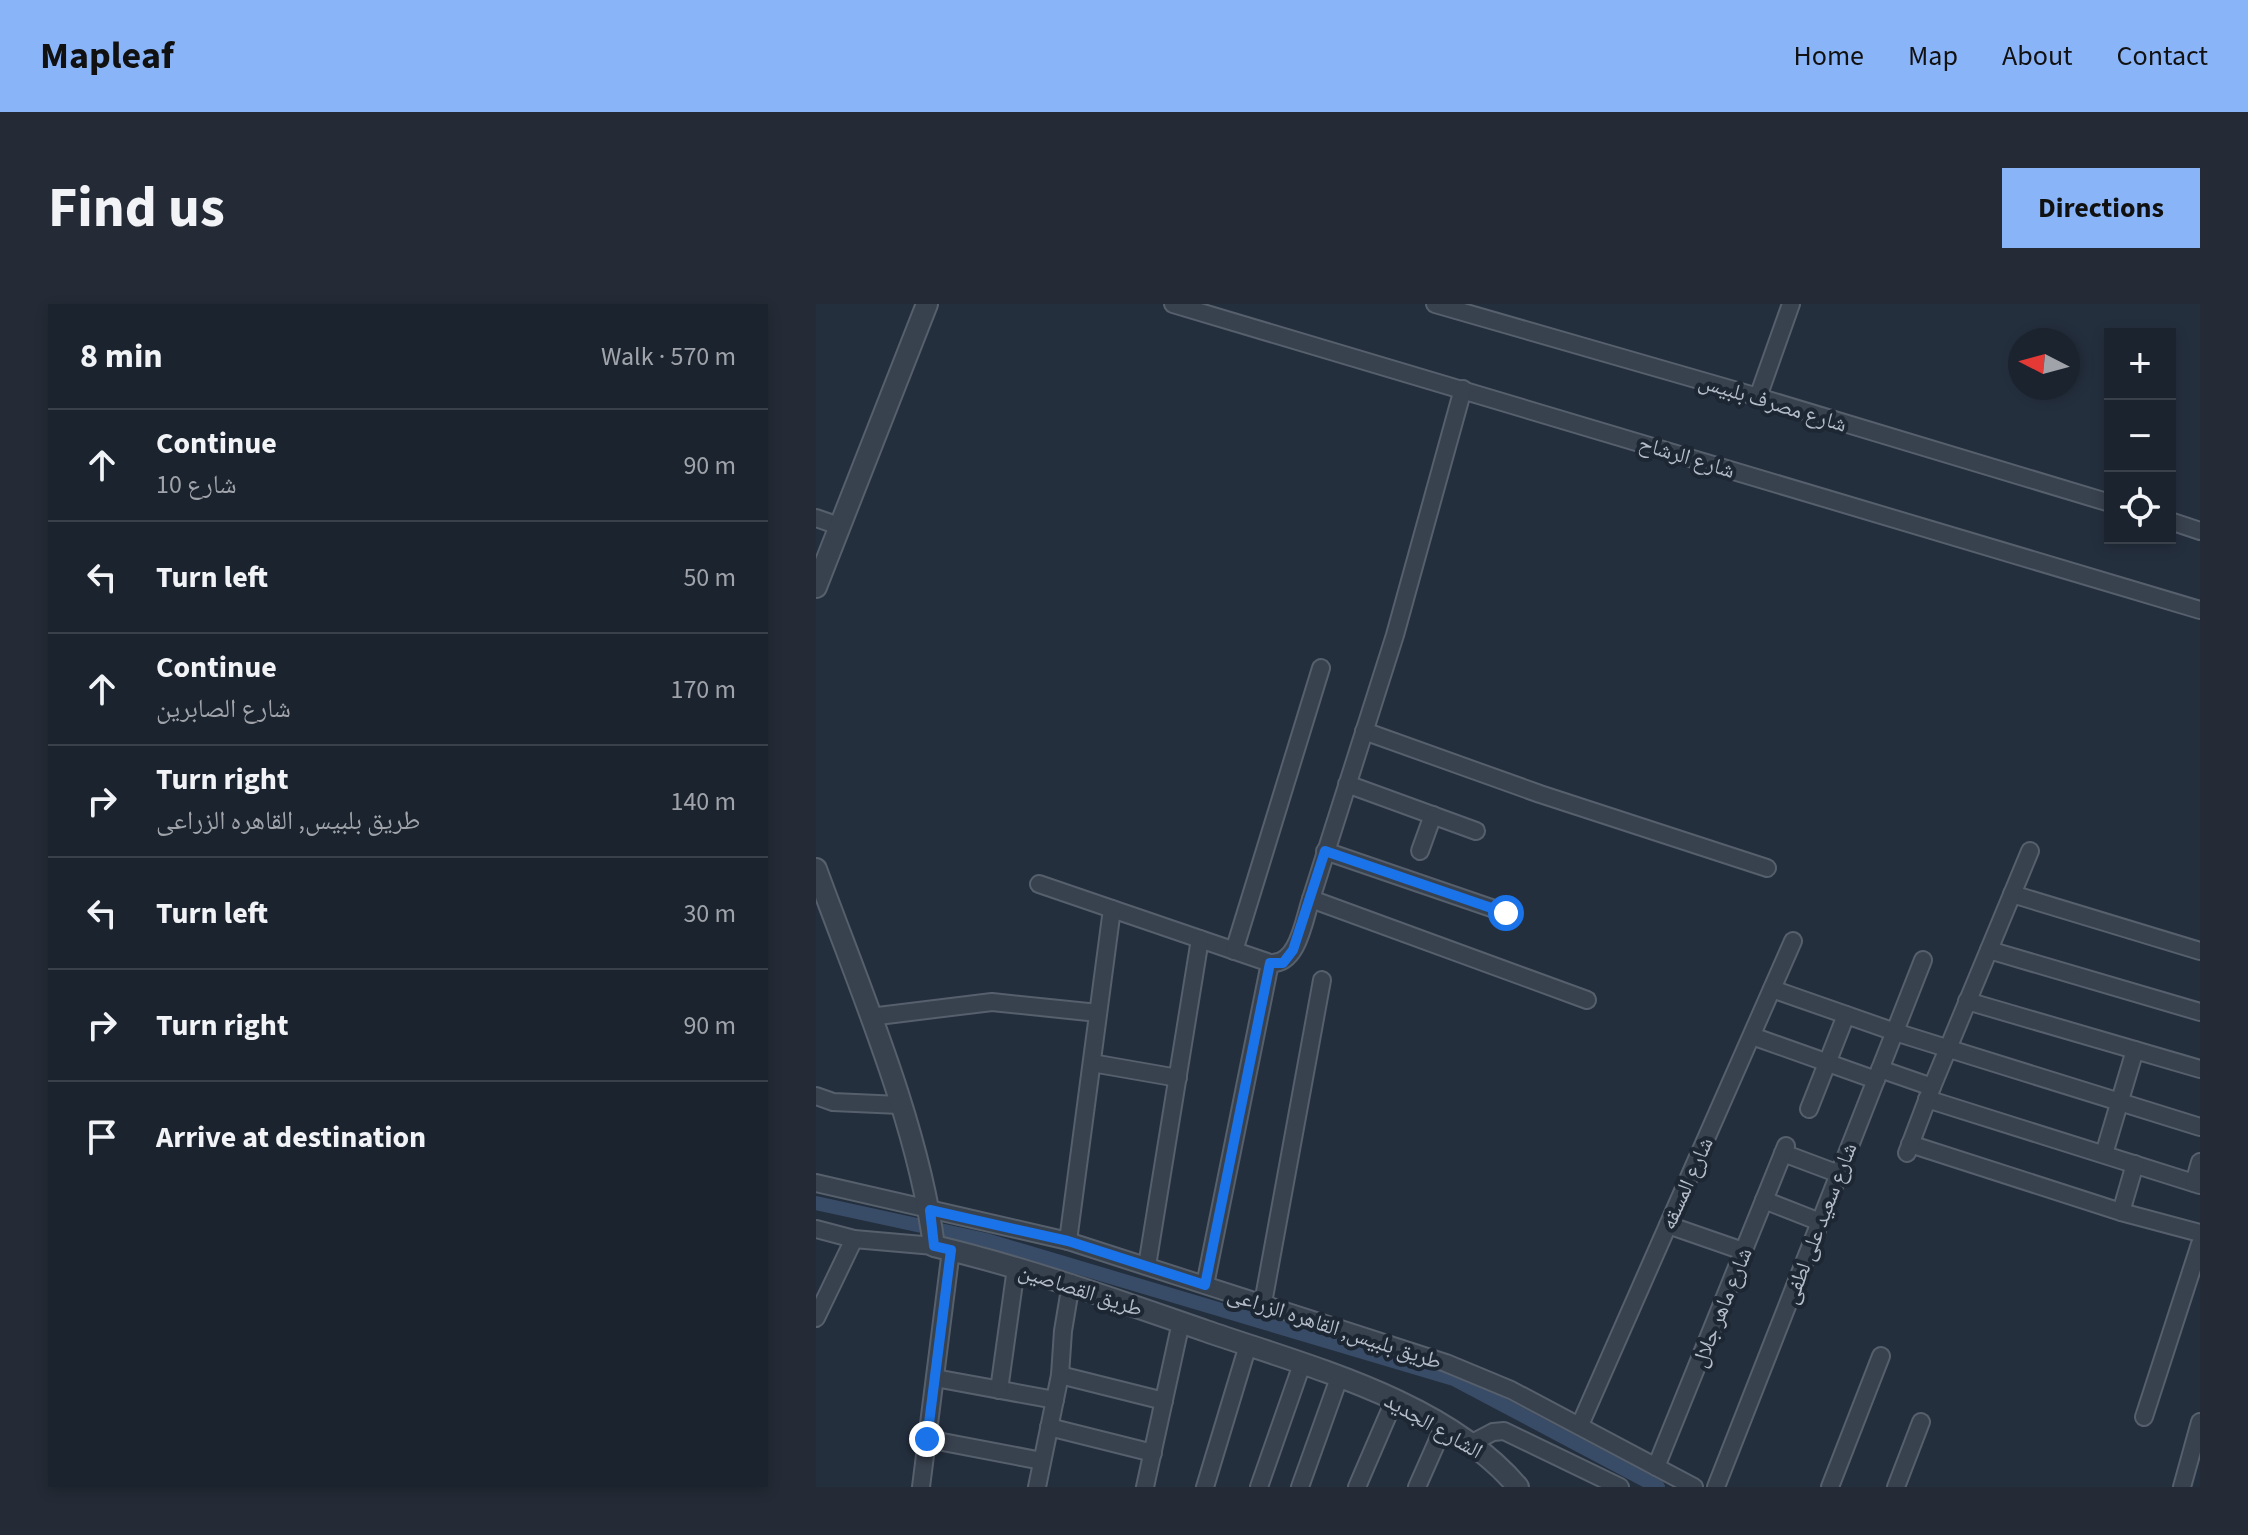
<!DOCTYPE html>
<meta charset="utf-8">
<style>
body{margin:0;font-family:"Source Sans 3","Noto Naskh Arabic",sans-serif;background:#242b36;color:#f1f3f6}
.controls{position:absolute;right:24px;top:24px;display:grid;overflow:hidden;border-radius:0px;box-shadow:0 4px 12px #0003}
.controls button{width:72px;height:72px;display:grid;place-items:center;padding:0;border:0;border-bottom:2px solid #39404a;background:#1b232e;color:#f1f3f6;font:40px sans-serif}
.compass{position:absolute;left:1192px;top:24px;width:72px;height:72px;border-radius:50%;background:#1b232e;box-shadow:0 4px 12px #0003;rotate:276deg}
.stop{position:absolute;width:24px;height:24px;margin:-18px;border:6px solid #1a73e8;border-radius:50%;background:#fff}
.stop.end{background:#1a73e8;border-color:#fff;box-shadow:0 2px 8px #0008}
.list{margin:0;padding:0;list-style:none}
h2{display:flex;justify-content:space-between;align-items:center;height:104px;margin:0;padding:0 32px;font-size:34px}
h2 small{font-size:26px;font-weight:400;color:#a0a4aa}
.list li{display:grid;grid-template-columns:52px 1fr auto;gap:24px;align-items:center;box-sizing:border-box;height:112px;padding:0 32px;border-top:2px solid #39404a}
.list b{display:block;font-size:30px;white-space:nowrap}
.list p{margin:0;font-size:26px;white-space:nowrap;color:#a0a4aa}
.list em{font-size:26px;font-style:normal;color:#a0a4aa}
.icon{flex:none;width:44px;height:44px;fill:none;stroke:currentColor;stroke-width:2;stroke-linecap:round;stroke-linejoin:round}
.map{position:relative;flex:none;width:1384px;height:1183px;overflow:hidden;border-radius:0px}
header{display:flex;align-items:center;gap:48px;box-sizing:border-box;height:112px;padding:0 40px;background:#8ab4f8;color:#111}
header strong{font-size:38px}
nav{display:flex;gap:44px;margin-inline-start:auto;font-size:28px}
.intro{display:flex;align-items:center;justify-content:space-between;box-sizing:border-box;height:192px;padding:0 48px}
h1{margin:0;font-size:56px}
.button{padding:20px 36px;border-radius:0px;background:#8ab4f8;color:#111;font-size:28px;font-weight:700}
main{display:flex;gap:48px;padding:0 48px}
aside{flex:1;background:#1b232e;border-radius:0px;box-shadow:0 4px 12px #0003}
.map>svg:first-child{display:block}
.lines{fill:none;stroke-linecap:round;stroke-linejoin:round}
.canal{stroke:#394c67;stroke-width:14}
.minor-casing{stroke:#565f6c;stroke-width:20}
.tertiary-casing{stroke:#565f6c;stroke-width:24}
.minor{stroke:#38414e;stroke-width:16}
.tertiary{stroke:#38414e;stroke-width:20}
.route{stroke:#1a73e8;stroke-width:10}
.labels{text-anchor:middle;stroke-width:8;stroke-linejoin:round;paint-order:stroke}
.street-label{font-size:22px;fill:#b4bcc9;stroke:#1d2633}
</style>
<header>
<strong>Mapleaf</strong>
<nav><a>Home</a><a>Map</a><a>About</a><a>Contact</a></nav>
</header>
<div class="intro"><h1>Find us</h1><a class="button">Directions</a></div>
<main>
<aside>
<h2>8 min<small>Walk · 570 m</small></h2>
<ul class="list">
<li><svg class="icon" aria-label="ahead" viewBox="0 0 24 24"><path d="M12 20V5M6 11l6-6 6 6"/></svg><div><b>Continue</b><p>شارع 10</p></div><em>90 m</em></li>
<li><svg class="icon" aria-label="left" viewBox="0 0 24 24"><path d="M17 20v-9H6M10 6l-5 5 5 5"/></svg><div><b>Turn left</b></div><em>50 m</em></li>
<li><svg class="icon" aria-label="ahead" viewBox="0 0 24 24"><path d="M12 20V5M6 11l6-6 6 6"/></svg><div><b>Continue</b><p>شارع الصابرين</p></div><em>170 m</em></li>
<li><svg class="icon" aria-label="right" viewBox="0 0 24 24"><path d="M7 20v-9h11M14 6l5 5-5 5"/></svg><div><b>Turn right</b><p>طريق بلبيس, القاهره الزراعى</p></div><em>140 m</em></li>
<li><svg class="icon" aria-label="left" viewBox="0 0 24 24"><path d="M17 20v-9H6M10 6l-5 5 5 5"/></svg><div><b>Turn left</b></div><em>30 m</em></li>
<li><svg class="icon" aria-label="right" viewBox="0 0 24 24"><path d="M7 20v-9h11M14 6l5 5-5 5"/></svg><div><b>Turn right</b></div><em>90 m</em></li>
<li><svg class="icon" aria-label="arrive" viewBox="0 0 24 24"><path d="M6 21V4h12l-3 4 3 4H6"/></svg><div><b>Arrive at destination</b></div></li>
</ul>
</aside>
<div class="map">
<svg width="1384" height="1183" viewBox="0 0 1384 1183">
<rect width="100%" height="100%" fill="#242f3e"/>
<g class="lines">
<path class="canal" d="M0 899 170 936 638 1075 842 1183"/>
<g class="minor-casing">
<g id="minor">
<path d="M357 0 1384 306"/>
<path d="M619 0 942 93 1294 199"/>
<path d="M942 93 975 0"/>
<path d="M0 214 23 222"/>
<path d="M1354 217 1384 227"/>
<path d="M548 427 724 490 951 564"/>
<path d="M531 480 660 527"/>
<path d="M509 547 690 609"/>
<path d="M604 547 617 511"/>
<path d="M223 580 454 659C482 662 488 615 495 595L579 331 647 85"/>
<path d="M1196 590 1384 647"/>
<path d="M495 595 771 696"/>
<path d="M1173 646 1384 708"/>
<path d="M418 647 505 364"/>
<path d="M956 685 1079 728 1384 823"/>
<path d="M1151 697 1384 765"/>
<path d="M54 713 176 698 282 709"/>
<path d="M936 732 1060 776"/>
<path d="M276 759 362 774"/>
<path d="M1064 765 1116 783"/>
<path d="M0 792 17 798 84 801"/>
<path d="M1111 795 1384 881"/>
<path d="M993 805 1030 711"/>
<path d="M1094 840 1305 908 1384 929"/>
<path d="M967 849 1023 870"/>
<path d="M1091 849 1116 783 1214 547"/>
<path d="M1288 850 1319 746"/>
<path d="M0 879 252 937 630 1059 695 1086 878 1183"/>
<path d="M1378 879 1384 858"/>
<path d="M948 896 1004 918"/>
<path d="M1305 908 1319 860"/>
<path d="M852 921 927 947"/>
<path d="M0 925 38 935 118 942"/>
<path d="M252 937 296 605"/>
<path d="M331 962 384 635"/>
<path d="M389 981 454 659"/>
<path d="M447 999 506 676"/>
<path d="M0 1014 38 935"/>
<path d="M244 1071 348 1097"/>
<path d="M119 1074 239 1096"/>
<path d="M183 1086 200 964"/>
<path d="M1328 1113 1384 940"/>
<path d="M764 1121 977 637"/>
<path d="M233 1123 337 1149"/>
<path d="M111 1135 226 1157"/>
<path d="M656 1139 677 1128 688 1127 804 1183"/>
<path d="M840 1163 970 842"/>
<path d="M105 1183 135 946"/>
<path d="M221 1183 244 1071 247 1027 255 979"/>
<path d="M329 1183 365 1018"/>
<path d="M389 1183 432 1041"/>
<path d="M443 1183 486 1060"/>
<path d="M484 1183 523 1074"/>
<path d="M541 1183 578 1097"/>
<path d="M601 1183 628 1122"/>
<path d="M900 1183 1107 656"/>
<path d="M1014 1183 1065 1052"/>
<path d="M1080 1183 1105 1118"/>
<path d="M1366 1183 1384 1118"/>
</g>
</g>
<g class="tertiary-casing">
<g id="tertiary">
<path d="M0 283 111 0"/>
<path d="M0 565C43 683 102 818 118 942 211 964 300 996 390 1027 494 1063 629 1097 702 1183"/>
</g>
</g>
<use href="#minor" class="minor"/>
<use href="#tertiary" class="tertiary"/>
</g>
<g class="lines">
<path class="route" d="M111 1135 135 946 118 942 114 906 252 937 389 981 454 659H467L477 646 509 547 690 609"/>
</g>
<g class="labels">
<g class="street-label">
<text transform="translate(957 98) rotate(17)" y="8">شارع مصرف بلبيس</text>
<text transform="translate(871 152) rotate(17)" y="8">شارع الرشاح</text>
<text transform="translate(870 879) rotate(-66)" y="8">شارع المسقه</text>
<text transform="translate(1003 919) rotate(-69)" y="8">شارع سعيد على لطفى</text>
<text transform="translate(265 985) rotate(18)" y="8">طريق القصاصين</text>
<text transform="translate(905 1003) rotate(-68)" y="8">شارع ماهر جلال</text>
<text transform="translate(519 1023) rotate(18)" y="8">طريق بلبيس, القاهره الزراعى</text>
<text transform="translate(618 1121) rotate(30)" y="8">الشارع الجديد</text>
</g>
</g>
</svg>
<div class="controls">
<button>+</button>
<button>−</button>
<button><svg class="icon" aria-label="locate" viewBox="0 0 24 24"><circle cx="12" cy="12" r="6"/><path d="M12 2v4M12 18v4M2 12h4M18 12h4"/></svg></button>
</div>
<svg class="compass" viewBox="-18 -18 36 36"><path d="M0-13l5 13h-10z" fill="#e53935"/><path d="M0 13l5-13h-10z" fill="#a0a4aa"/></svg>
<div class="stop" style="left:690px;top:609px"></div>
<div class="stop end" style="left:111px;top:1135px"></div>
</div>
</main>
